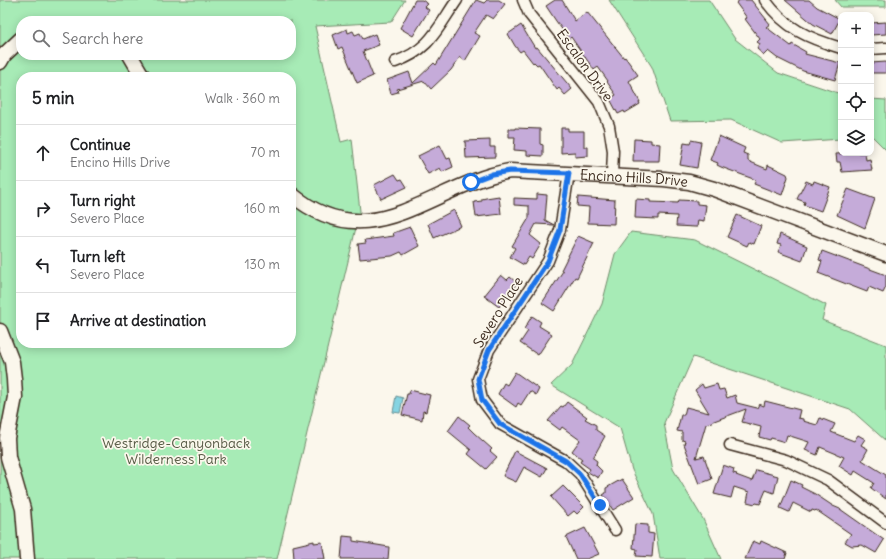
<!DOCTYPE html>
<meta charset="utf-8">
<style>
body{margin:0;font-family:Delius,sans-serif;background:#f6f6f6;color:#202124}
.controls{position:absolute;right:12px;top:12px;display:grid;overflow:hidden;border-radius:8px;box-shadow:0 2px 10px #0003}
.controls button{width:36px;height:36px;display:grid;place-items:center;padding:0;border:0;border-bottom:1px solid #e0e0e0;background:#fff;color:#202124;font:20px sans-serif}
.stop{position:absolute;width:12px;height:12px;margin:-9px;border:3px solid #1a73e8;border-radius:50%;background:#fff}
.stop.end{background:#1a73e8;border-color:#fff;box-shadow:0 1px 4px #0008}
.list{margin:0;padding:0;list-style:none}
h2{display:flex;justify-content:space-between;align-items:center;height:52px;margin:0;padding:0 16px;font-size:17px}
h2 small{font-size:13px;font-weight:400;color:#757577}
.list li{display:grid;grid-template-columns:26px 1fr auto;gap:12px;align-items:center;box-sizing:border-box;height:56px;padding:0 16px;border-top:1px solid #e0e0e0}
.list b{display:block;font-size:15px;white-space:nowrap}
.list p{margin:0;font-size:13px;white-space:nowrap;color:#757577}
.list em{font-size:13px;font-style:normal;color:#757577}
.icon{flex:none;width:22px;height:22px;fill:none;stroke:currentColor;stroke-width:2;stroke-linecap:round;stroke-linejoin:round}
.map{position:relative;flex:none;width:886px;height:559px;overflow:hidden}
.search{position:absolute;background:#fff;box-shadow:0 2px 10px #0003;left:16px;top:16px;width:280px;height:44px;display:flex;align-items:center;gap:10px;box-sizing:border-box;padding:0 14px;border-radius:16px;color:#757577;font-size:15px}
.panel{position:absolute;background:#fff;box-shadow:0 2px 10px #0003;left:16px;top:72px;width:280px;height:276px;border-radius:16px}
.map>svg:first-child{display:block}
.green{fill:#a7ebb6;stroke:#718a6a;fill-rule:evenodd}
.water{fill:#85d4e2;stroke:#679094}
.building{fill:#c5abd9;stroke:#3b2a1e}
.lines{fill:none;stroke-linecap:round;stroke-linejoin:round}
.minor-casing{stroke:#3b2a1e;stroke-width:13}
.secondary-casing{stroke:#3b2a1e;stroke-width:17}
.minor{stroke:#fbf7ec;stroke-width:10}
.secondary{stroke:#fbf7ec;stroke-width:14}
.route{stroke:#1a73e8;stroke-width:5}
.labels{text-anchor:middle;stroke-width:3.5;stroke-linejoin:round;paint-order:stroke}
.street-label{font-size:14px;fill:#3b2a1e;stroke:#fbf7ec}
.park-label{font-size:14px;fill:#565a44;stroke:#fbf7ec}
</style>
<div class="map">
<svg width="886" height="559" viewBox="0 0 886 559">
<rect width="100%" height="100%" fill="#fbf7ec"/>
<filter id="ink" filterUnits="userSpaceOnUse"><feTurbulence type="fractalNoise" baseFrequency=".025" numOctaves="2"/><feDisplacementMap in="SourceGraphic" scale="8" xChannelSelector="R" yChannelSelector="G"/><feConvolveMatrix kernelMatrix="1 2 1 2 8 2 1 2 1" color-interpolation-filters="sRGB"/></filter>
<g filter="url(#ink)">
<g class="green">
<path d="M0 0H405L391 22 315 26 341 142 352 139 360 211 277 559H0ZM21 21H291V55H21ZM21 77H291V343H21Z"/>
<path d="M609 0H709L735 39 778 73 841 94V139L782 143 731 120 670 121 652 67Z"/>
<path d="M835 0H886V7H841Z"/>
<path d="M871 99 886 100V150L873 137H871Z"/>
<path d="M631 232 695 240 826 305 822 320 886 345V441L850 409 693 357 664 423 673 469 703 519 721 559H660L653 514 632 470 620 428 551 385 572 365 602 304 615 254Z"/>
</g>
<path class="water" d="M396 396 403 398 400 413 393 412Z"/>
<g class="building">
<path d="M415 0H422L428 4 425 7 429 10 413 36 400 28Z"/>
<path d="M476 0 484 3 487 0H499L505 4 493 19 486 15 474 33 480 36 465 61 460 57 451 70 431 89 424 81 397 89 398 92 391 94 387 80 409 72 413 83 434 63 436 65Z"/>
<path d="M555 0H562L575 21 587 12 624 58 625 57 638 75 629 81 640 102H639L640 104 625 113 624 111 618 114 610 99 616 95 607 82 608 81 598 67 594 70 571 37 569 39 556 21 546 6Z"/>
<path d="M740 0H751L770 24 766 27 791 46 792 44 806 52 805 54 840 63 835 80 803 71 777 58 768 51 764 55 757 49 760 44 757 42 760 39 745 19 747 18 736 3Z"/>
<path d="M785 0H809L817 7 840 19 832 34 813 24Z"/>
<path d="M886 22V34L871 35V23Z"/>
<path d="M521 25 535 48 537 47 572 89 565 95 559 88 557 90 539 64 537 65 534 62 533 63 523 50 520 52 515 46 508 34Z"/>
<path d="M347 29 348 33 353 31 355 35 360 33 363 39 375 34 379 45 363 51 373 76 357 83 342 47 338 49 333 35Z"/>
<path d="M886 62V73H871V63Z"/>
<path d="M515 128 540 129V144L543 145V156L527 155V151L514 150 515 137H509V129H515Z"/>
<path d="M561 128H568V131H584V147H588V156L575 157V152L561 153Z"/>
<path d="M719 136 745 148 743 153 748 155V161L767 169 768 165 787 174 788 177 782 195 754 184 756 180 721 167 717 165 718 163 710 160Z"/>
<path d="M634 139 651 140V143L660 144 659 161H633Z"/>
<path d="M490 140V147H495V157L466 158 465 141Z"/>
<path d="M691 140 701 142 697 168 680 165 684 143 690 144Z"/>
<path d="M440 145 447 159 450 158 453 167 442 172 440 168 428 174 418 156Z"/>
<path d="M855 153H865L866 160 870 159 872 170 842 172 840 162H837L836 154Z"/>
<path d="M395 174 399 180 402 179 407 187 381 199 374 185Z"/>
<path d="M806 181 813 184 814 181 830 187 821 211 804 205 805 202 797 199Z"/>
<path d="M848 189 875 199 865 228 837 215Z"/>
<path d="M537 194 547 195 545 220 554 225 536 224 530 235 541 244 532 259 529 257 524 265 510 257 515 248 512 246 529 218V206L514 205V198L537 199Z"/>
<path d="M499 196 501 214 476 217 474 202 482 201V199L486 198Z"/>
<path d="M578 197 615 200 614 224 588 223 589 207 577 206Z"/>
<path d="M636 199 650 200V202L678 203 679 200 697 201V204L706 205 704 221 698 220 697 227H695L676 226 677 216 658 215V219L635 218Z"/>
<path d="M454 210 461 226 434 238 428 224Z"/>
<path d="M737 215 761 226 754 244 749 242 747 246 727 237Z"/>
<path d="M410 227 419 246 403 255 401 252 392 256 360 259 358 244 366 243 365 240 394 236 393 233Z"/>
<path d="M780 234 807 246 802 261 778 252 781 245 777 244Z"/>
<path d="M578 236 594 243 577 278 575 277 554 311 542 303 563 271 561 270Z"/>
<path d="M822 251 886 275V287L883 293 869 287 867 292 818 273 822 261 819 260Z"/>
<path d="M501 275 507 280 510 277 517 283 499 307 484 296Z"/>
<path d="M532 316 541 322 539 326 552 334 538 355 520 343 528 331 524 329Z"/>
<path d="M515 372 539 389 536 395 530 391 521 405 518 403 516 407 498 394 504 383 507 385Z"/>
<path d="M702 384 704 388 717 384 719 390 724 389 727 398 735 395 737 403 757 408 759 404 764 406 765 401 800 410 798 418 803 419V421L817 425 820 418 835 424 831 432 854 441 858 435 865 439 861 445 868 449 862 460 886 475V499L871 488 874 483 855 471 853 475 839 466 844 457 820 447 817 455 805 450 809 442 787 435 785 442 771 438 770 440 759 437 761 427 742 422 746 409 706 424 696 458 704 456 712 479 699 484 684 444 685 441 682 440V432L677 431 681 415H684L686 407 709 413 695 390Z"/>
<path d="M410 390 430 395 426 412 423 411 422 420 402 415 407 394H409Z"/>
<path d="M567 402 587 417 585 419 596 425V430L605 436 593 458 597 461 596 465 602 471 598 478 588 472 590 469 580 462 582 459 572 451 580 440 562 427 560 430 548 421 561 406 563 407Z"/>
<path d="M459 416 470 425 468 427 474 433 492 449 490 451 497 457 486 469 468 454 471 450 448 431Z"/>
<path d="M515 451 547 468 542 477 524 467 516 482 505 477 503 476Z"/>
<path d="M723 465 734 469 733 473 737 474 736 475 752 481 756 470 778 476 774 493 766 490 760 504 756 503 755 504 747 502 749 492 734 487 731 498 714 494Z"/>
<path d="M622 479 634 497 613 510 603 495 606 493V488Z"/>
<path d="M791 480 802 485 801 487 815 494 833 506 840 509 884 540 876 553 862 545 852 546 845 542 851 534 816 510 815 511 812 510 811 512 793 503 789 512 780 508Z"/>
<path d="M563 486 584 507 577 514 574 511 568 516 551 497Z"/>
<path d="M635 524 648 525V533L654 534 652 557 636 556 637 549 633 548Z"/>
<path d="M585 528 599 554 587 559H576L566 537Z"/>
<path d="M343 536 353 537V541L389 547 388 559H341Z"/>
<path d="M314 541V543L322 542 325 559H294L293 546Z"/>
<path d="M753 541 760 544 761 541 787 553 785 559H745Z"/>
</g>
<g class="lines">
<g class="minor-casing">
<g id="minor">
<path d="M523 0 529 14 599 102 609 126 613 151 612 175"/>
<path d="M765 0C786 29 808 38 841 48"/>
<path d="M871 49 886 48"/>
<path d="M395 62C430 50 437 29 457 0"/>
<path d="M569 173 560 230 548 261 489 350 478 379 482 400 500 424 566 461 580 474 615 530"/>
<path d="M730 445 786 460 828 480 886 523"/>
</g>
</g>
<g class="secondary-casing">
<g id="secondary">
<path d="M130 55 143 77"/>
<path d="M0 62 4 55 21 39"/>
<path id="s1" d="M291 194C372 261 429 185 510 171L664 179 689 182 714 189 886 254"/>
<path d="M0 331 12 362 14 379 15 397 7 438 8 457 23 509 27 559"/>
</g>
</g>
<use href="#minor" class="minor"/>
<use href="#secondary" class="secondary"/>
</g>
</g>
<g class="lines" filter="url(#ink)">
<path class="route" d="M471 182 492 174 510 171 569 173 560 230 548 261 489 350 478 379 482 400 500 424 566 461 580 474 600 505"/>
</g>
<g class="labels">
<g class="street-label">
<text transform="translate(585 65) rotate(54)" y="5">Escalon Drive</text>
<text dy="5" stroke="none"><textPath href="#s1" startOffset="359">Encino Hills Drive</textPath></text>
<text transform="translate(498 312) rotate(-58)" y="5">Severo Place</text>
</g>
<g class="park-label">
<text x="176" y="448">Westridge-Canyonback<tspan x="176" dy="16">Wilderness Park</tspan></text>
</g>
</g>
</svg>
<div class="controls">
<button>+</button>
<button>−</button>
<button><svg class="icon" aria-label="locate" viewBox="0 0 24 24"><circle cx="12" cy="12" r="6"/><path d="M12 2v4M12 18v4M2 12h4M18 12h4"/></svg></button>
<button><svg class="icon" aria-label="layers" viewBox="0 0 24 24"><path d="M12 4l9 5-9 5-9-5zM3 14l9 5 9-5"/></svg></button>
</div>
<div class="stop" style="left:471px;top:182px"></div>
<div class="stop end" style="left:600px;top:505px"></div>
<div class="search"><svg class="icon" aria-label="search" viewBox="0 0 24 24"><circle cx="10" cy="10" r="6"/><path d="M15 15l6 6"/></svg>Search here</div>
<section class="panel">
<h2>5 min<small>Walk · 360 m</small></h2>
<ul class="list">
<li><svg class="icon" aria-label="ahead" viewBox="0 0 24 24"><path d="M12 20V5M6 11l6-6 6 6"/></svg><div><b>Continue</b><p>Encino Hills Drive</p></div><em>70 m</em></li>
<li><svg class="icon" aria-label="right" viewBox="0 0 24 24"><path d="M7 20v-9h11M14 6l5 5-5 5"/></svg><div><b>Turn right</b><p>Severo Place</p></div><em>160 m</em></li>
<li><svg class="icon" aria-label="left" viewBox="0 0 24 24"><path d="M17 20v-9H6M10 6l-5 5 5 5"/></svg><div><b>Turn left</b><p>Severo Place</p></div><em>130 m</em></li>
<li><svg class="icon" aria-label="arrive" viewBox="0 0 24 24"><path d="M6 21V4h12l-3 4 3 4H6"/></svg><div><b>Arrive at destination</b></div></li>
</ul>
</section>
</div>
